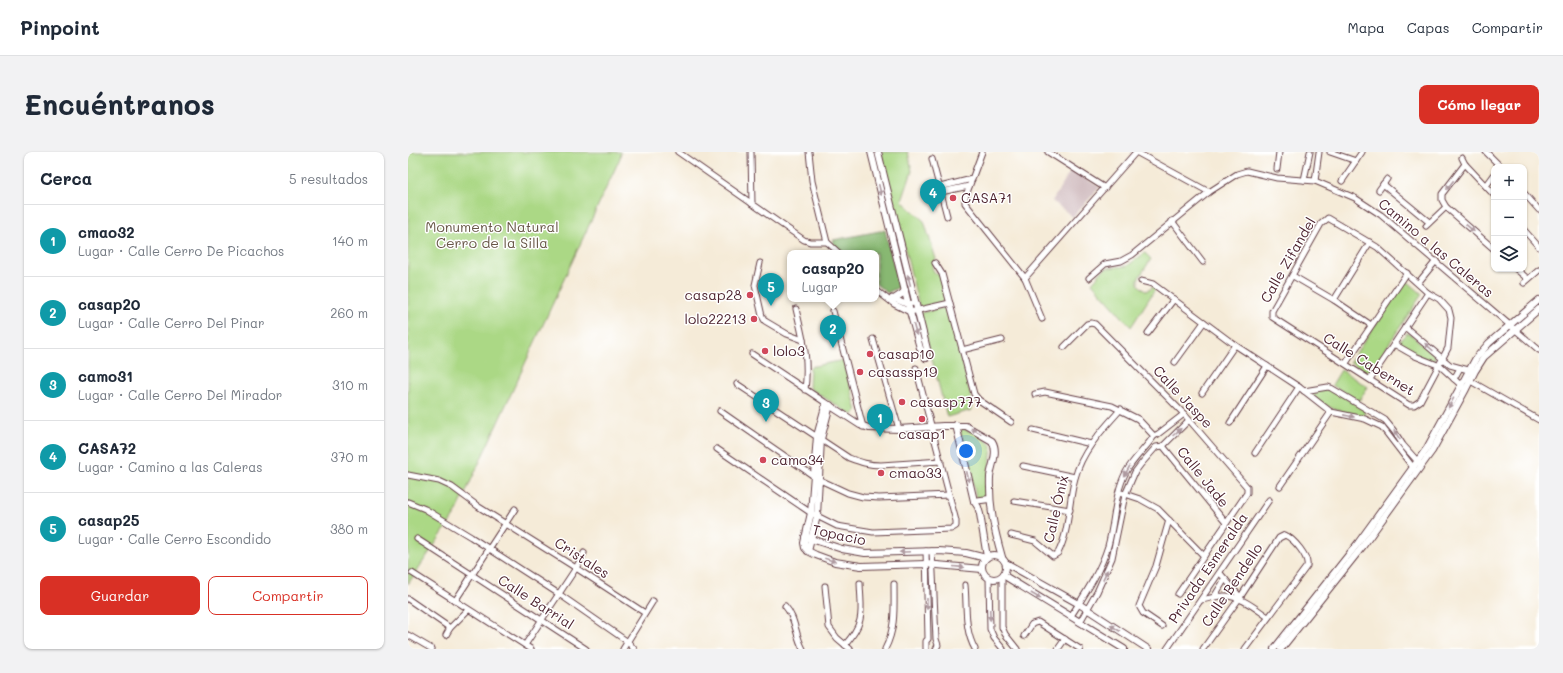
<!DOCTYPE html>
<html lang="es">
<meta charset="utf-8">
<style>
body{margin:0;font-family:Mali,sans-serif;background:#f2f2f3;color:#1f2937}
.controls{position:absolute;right:12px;top:12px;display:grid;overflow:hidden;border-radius:8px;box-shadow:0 1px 3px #0004}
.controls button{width:36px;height:36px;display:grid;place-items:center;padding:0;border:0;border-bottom:1px solid #e0e1e3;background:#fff;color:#1f2937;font:20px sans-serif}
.you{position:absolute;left:558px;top:299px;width:14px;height:14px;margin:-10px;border:3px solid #fff;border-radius:50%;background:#1a73e8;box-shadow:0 0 0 6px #1a73e833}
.badge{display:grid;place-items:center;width:26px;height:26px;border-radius:50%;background:#d93025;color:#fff;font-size:13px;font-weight:700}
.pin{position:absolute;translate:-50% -33px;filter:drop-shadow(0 1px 2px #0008)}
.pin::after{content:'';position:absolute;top:21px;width:14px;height:12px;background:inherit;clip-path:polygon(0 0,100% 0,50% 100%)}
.popup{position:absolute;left:379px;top:98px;width:92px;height:52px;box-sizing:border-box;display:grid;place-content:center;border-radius:8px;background:#fff;filter:drop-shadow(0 1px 3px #0005);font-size:13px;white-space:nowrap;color:#747a83}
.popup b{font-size:15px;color:#1f2937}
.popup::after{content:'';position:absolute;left:50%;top:100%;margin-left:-8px;border:8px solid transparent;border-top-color:#fff}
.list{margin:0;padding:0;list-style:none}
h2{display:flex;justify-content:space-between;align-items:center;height:52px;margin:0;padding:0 16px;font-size:17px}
h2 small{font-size:13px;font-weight:400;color:#747a83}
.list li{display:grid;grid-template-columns:26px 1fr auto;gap:12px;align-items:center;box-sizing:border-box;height:72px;padding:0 16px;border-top:1px solid #e0e1e3}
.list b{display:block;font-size:15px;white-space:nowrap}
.list p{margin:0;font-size:13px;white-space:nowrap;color:#747a83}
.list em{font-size:13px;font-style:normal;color:#747a83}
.actions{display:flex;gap:8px;padding:12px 16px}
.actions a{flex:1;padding:9px 0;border:1px solid #d93025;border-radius:8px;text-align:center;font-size:14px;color:#d93025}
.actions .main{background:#d93025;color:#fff}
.icon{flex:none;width:22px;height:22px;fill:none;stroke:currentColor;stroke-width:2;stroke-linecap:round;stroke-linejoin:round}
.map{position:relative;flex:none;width:1131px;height:497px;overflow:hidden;border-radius:8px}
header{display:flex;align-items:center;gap:24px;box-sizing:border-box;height:56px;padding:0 20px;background:#fff;border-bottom:1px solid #e0e1e3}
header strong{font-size:19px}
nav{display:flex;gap:22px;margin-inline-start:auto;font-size:14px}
.intro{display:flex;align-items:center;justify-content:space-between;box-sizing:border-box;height:96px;padding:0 24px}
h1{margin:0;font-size:28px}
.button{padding:10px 18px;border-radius:8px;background:#d93025;color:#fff;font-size:14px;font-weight:700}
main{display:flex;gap:24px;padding:0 24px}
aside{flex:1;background:#fff;border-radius:8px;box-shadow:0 1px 3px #0004}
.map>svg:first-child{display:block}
.industrial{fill:#d2bec1}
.green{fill:#abd885;stroke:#7a7c58}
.forest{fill:#88b872;stroke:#696c4e}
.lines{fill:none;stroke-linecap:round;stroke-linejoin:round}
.minor-casing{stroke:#643e45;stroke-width:7}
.tertiary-casing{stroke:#643e45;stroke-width:8}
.minor{stroke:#fff;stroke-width:5}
.tertiary{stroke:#fff;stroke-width:6}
.oneway{fill:#ae9aa0}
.poi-dot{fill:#d1495b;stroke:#fff;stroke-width:1.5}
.labels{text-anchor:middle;stroke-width:3;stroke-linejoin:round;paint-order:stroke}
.poi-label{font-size:14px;fill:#4a1f2b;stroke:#fff;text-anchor:start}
.park-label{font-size:14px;fill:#675646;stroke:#fff}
.street-label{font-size:14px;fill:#4a1f2b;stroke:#fff}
</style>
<header>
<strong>Pinpoint</strong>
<nav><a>Mapa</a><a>Capas</a><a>Compartir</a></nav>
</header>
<div class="intro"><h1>Encuéntranos</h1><a class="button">Cómo llegar</a></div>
<main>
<aside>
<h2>Cerca<small>5 resultados</small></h2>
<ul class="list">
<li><span class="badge" style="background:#0f9aa8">1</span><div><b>cmao32</b><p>Lugar · Calle Cerro De Picachos</p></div><em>140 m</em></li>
<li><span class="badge" style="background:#0f9aa8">2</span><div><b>casap20</b><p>Lugar · Calle Cerro Del Pinar</p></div><em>260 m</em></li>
<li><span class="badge" style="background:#0f9aa8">3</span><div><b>camo31</b><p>Lugar · Calle Cerro Del Mirador</p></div><em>310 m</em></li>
<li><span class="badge" style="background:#0f9aa8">4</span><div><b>CASA72</b><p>Lugar · Camino a las Caleras</p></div><em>370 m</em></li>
<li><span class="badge" style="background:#0f9aa8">5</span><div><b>casap25</b><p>Lugar · Calle Cerro Escondido</p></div><em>380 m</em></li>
</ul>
<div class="actions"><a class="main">Guardar</a><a>Compartir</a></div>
</aside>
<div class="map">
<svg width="1131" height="497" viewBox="0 0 1131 497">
<rect width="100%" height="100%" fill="#fff"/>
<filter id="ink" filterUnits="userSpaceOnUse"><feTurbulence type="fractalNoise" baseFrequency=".025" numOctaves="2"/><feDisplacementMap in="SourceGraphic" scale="8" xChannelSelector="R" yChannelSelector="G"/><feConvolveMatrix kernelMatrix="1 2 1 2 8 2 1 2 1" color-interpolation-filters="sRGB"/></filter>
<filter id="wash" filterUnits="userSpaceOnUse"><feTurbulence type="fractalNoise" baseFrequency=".012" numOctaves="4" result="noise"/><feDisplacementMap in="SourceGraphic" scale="16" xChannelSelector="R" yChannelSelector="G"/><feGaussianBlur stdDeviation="0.9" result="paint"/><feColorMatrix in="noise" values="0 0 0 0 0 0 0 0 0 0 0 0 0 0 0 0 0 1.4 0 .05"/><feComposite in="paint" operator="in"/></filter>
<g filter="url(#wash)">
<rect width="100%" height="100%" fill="#f5ebd8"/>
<path class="industrial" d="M663 18 692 35 665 65 644 49Z"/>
<g class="green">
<path d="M0 0H213L212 6 48 361 0 432Z"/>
<path d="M473 0H500L504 19 494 49 516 69 528 107 524 116 527 121 533 123 538 147 536 150 513 156 511 154Z"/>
<path d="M737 101 743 107 730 127V132L737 139 743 137 745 134 748 136 723 175 684 131 695 118 699 116 719 114Z"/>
<path d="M998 128 1014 142 961 222 942 210Z"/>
<path d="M538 155H540L542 158 563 245 564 258 539 265 512 161Z"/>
<path d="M999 181 1002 182 1027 203V207L1024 209 1013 205 993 193 992 188Z"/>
<path d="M436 208 449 259 444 263 401 236 402 215Z"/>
<path d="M933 218 960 235 951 249 924 233Z"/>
<path d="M923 237 956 258 957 263 955 264C935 260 915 257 902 240V238Z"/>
<path d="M554 277C563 278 581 287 584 296L577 345 569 347 568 345 552 278Z"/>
</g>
<path class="forest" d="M477 78 491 135 479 141 468 132V101H433L426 92 425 88Z"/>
</g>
<g filter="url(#ink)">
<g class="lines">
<g class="minor-casing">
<g id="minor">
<path d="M270 0 396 88 402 90H419L431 101"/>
<path d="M343 0 344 52"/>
<path d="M401 0 404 29 419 90"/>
<path d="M574 0 557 46V51L617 126 634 167"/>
<path d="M640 0 697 36"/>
<path d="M922 0 948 9"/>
<path d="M1078 0 1093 15"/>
<path d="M1054 6 1057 12 1086 43"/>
<path d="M524 7 539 64"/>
<path d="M1057 12 1034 42V48L1038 55 1086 97"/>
<path d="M869 17 871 0"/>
<path d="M896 28 902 0"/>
<path d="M907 29 911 0"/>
<path d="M934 29 954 0"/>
<path d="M975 32 1021 70"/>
<path d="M1078 34 1086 23"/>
<path d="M532 35 564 27"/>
<path d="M971 38 979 27"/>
<path d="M533 40 561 34"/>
<path d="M1116 41 1131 58"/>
<path d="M920 66 969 95 1020 141 1031 147 1041 158 1043 166 1040 196 1012 249 1006 253H1001L864 165V159L913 72Z"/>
<path d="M764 69 795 110"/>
<path d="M1018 74 1038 55"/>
<path d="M1116 78 1131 95"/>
<path d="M352 111 347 133 354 164 357 169 379 182 395 188"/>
<path d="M527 111 534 122 566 242 571 248 603 270"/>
<path d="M1108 117 1120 127"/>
<path d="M885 124 926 148 963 173"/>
<path d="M617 126 728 0 801 40"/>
<path d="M681 126 697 112 713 109 724 103 801 40 829 22 839 19 869 26 907 29 947 46 973 63 1131 198"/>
<path d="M733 129 745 132 827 193 891 235 923 260 957 267 974 275 1007 318"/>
<path d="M1010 131 1028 109"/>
<path d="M1116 131 1131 118"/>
<path d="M468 138 486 152 502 160 542 151"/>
<path d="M484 146 498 152 507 151"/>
<path d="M926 148 962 90"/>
<path d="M388 157C395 187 401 206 397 238"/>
<path d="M425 159 455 275"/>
<path d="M997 175 1042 213 1064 219"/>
<path d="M740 181 766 147"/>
<path d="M465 187 491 277"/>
<path d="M986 192 1007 204 1032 214 1056 236"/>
<path d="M656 195 679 172 683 171 687 172 776 262 839 335V341L770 442"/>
<path d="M554 198 594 188"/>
<path d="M344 202 418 251"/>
<path d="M767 210 796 170"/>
<path d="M938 211 999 121"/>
<path d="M962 227 986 192 1020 141"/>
<path d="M1046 227 1052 216"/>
<path d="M1059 227 1131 268"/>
<path d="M329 232 441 306C452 310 460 313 473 313L533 309"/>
<path d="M896 239 920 235 923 236 977 268 986 279 995 293 1012 312"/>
<path d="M794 241 827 193"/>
<path d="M627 242 637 240 704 254 730 267 746 284"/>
<path d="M312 259 410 327 440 341 455 345 471 346 541 343"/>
<path d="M822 271 859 214"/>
<path d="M625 278 683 292"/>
<path d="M755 294 818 371"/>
<path d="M309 297 403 361 429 374 465 380 543 377 548 374V369L508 216"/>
<path d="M847 301 891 235"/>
<path d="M615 314 667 325"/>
<path d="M0 323 31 329 44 335 71 355 168 416 237 461"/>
<path d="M872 334 923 260"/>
<path d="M714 341 732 347 750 357 796 404"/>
<path d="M606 349 662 358"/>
<path d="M0 350 17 357 63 385 151 442 220 490 226 497"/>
<path d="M603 383 627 389 645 404 650 401C662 378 660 351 667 326 674 299 694 278 713 257"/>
<path d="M9 387 178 497"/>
<path d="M518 399 520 487 518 489V497"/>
<path d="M524 399 528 487 530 493 528 497"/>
<path d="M4 421 123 497"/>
<path d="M812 421 833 446"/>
<path d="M594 425V475L597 482 609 497"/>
<path d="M581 426 582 477 586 486 595 497"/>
<path d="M557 433C559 454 556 478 567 497"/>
<path d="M417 434 421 475 429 486 442 497"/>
<path d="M806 445 817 427"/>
<path d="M0 447 42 476"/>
<path d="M793 448C800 447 808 444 815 444 832 443 847 456 860 465"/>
<path d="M47 449 107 357"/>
<path d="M377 454C388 466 387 483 395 497"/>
<path d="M663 464C677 442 692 420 700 394 707 369 706 343 718 320 725 307 738 296 746 284L750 282 776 262"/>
<path d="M672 470 689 440 704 406 717 343 727 320 733 312 748 295 755 294 781 268"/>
<path d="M754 474 735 461 731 454 748 414 761 368"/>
<path d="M0 483 24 497"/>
<path d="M38 483 42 476 60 458"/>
<path d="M616 484 624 472 630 470 672 497"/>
<path d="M117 493 168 416 176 401"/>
<path d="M437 493C458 469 453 460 452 431"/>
<path d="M215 497 245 449"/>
<path d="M477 497C488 476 486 455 486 432"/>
<path d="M650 497 657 487"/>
<path d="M759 497 861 348"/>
<path d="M795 497 833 444 871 386 877 383C886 387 901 405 899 414L837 497"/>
</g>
</g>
<g class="tertiary-casing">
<g id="tertiary">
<path d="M463 0 502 160 512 196 518 206"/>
<path d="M470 0 519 197 518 206"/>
<path d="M486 147 495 141 497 138"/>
<path d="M548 273 566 349 570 355 572 362 579 405"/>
<path d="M566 349 581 347"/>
<path d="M397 385 434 397 457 401 531 399 558 401 578 406"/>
<path d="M400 399 409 364 413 287 422 253"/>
<circle cx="586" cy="415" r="12"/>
<path d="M598 411 671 452 740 497"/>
<path d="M574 417 518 412 453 414 427 410 408 403 400 399 397 396 396 391 403 361 409 284 418 251 452 273 461 276 491 277 535 274H558L584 289C591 300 583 314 582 325 581 355 586 377 594 405"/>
<path d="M595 423 716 497"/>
<path d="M866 497 950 391 1019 296 1068 206 1081 191 1131 148"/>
<path d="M873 497 955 394 1024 299 1058 237 1067 219 1076 205 1131 157"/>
</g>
</g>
<use href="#minor" class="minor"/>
<use href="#tertiary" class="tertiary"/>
</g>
<defs><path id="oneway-solid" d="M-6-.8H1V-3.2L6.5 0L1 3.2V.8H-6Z"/></defs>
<g class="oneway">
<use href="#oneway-solid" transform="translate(1042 33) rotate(127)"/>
<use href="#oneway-solid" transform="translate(472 38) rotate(77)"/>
<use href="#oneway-solid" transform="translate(1062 76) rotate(41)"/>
<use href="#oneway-solid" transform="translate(501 128) rotate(-104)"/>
<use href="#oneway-solid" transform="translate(507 178) rotate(75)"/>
<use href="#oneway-solid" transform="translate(1021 195) rotate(-138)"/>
<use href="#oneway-solid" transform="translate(1043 251) rotate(118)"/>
<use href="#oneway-solid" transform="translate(941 264) rotate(11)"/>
<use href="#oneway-solid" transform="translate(568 279) rotate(-150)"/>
<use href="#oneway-solid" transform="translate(769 280) rotate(-42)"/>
<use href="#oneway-solid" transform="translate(989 283) rotate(-123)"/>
<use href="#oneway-solid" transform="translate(719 319) rotate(119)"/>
<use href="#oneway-solid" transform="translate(560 325) rotate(76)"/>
<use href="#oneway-solid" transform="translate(497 400) rotate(177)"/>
<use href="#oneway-solid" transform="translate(422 408) rotate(18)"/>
<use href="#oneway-solid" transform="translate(551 415) rotate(5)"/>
<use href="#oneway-solid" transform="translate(697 423) rotate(-65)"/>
<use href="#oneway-solid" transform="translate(628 444) rotate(30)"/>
<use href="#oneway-solid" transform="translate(519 452) rotate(90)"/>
<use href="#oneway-solid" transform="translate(582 463) rotate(88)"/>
<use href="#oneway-solid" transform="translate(707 476) rotate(-147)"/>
</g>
</g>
<g class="poi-dot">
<circle cx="545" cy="46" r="4"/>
<circle cx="342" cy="143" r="4"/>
<circle cx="346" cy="167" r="4"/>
<circle cx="357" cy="199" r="4"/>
<circle cx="462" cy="202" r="4"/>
<circle cx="452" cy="220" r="4"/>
<circle cx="494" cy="250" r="4"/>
<circle cx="514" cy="267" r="4"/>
<circle cx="355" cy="308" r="4"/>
<circle cx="473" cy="321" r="4"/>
</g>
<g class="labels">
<g class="poi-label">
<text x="553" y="51">CASA71</text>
<text x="334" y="148" text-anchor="end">casap28</text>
<text x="338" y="172" text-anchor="end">lolo22213</text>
<text x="365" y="204">lolo3</text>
<text x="470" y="207">casap10</text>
<text x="460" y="225">casassp19</text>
<text x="502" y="255">casasp777</text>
<text x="514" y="287" text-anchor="middle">casap1</text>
<text x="363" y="313">camo34</text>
<text x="481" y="326">cmao33</text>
</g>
<g class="park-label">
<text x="84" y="80">Monumento Natural<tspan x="84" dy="16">Cerro de la Silla</tspan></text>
</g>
<g class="street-label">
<text transform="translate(1028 96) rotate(40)" y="5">Camino a las Caleras</text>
<text transform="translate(880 108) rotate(-60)" y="5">Calle Zifandel</text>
<text transform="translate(961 212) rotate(32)" y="5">Calle Cabernet</text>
<text transform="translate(775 245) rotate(47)" y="5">Calle Jaspe</text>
<text transform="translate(795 325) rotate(51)" y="5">Calle Jade</text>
<text transform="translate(648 357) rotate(-77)" y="5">Calle Ónix</text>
<text transform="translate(431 383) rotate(12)" y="5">Topacio</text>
<text transform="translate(174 406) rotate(33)" y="5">Cristales</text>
<text transform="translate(800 416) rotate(-56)" y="5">Privada Esmeralda</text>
<text transform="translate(824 433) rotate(-56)" y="5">Calle Bendello</text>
<text transform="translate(128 450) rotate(33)" y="5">Calle Barrial</text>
</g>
</g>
</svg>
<div class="controls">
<button>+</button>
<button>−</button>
<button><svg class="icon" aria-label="layers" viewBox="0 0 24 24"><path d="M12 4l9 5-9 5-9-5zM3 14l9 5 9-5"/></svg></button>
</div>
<div class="you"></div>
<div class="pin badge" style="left:472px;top:285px;background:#0f9aa8">1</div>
<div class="pin badge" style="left:425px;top:196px;background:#0f9aa8">2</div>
<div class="popup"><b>casap20</b>Lugar</div>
<div class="pin badge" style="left:358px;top:270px;background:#0f9aa8">3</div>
<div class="pin badge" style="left:525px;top:60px;background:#0f9aa8">4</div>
<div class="pin badge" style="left:363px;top:154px;background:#0f9aa8">5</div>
</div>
</main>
